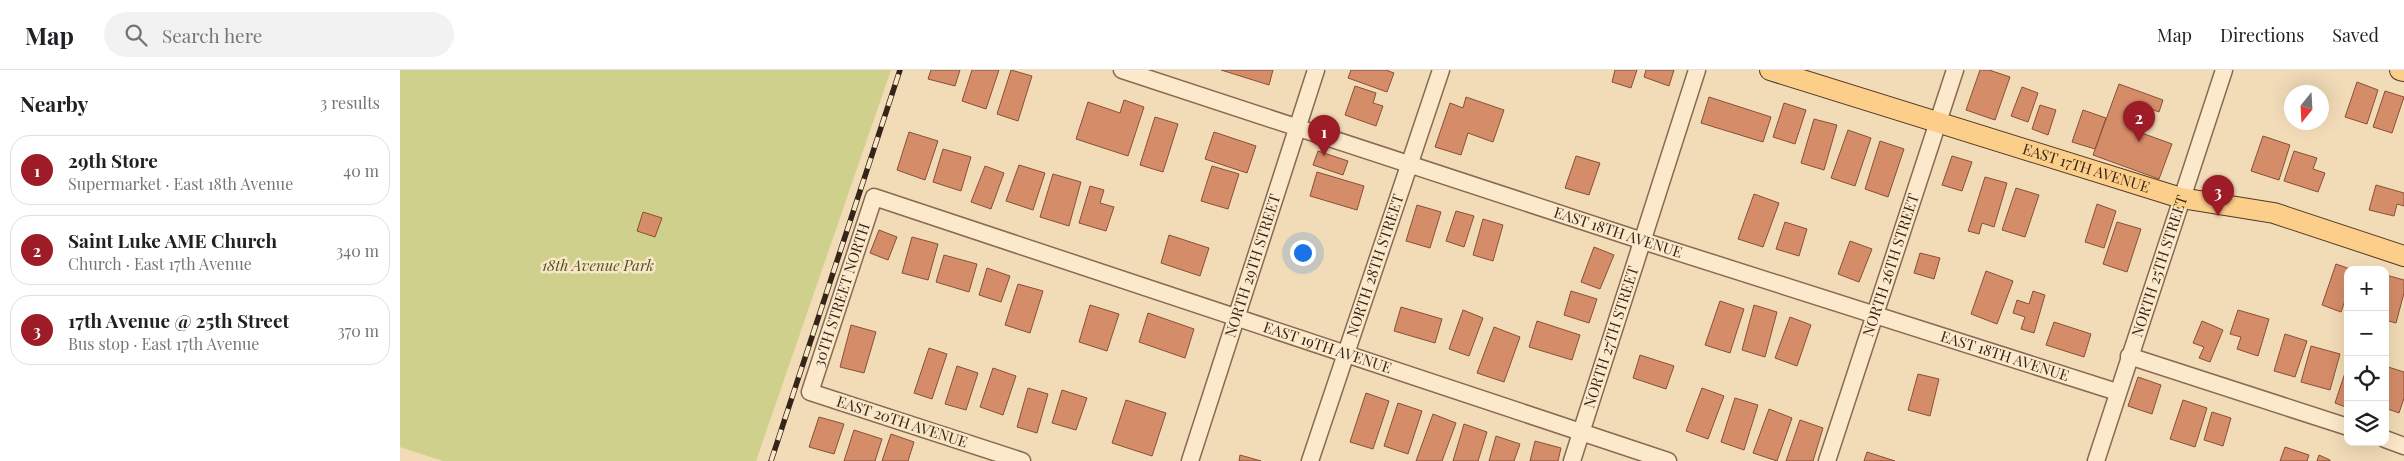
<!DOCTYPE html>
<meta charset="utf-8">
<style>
body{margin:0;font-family:"Playfair Display",serif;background:#f2f2f2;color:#202124}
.controls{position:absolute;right:15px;bottom:15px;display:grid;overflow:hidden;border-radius:10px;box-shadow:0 5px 20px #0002}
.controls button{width:45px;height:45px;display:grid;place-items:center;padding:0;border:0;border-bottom:1px solid #e0e0e0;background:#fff;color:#202124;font:25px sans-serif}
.compass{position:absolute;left:1884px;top:15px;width:45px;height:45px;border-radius:50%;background:#fff;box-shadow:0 5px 20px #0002;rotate:198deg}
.you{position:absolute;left:902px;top:182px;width:18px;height:18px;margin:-12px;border:4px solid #fff;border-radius:50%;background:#1a73e8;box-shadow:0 0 0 8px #1a73e833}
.badge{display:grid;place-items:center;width:32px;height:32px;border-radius:50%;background:#9d1c28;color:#fff;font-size:16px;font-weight:700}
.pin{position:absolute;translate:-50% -41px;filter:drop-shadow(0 1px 2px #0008)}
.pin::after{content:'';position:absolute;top:26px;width:18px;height:15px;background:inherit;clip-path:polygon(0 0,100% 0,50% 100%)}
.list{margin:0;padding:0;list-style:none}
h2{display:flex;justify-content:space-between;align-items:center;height:65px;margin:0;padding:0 20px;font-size:21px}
h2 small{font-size:16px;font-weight:400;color:#757577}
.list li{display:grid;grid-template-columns:32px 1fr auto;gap:15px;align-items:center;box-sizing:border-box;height:70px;margin:0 10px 10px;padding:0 10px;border:1px solid #e0e0e0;border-radius:20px}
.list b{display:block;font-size:19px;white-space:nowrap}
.list p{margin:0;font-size:16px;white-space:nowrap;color:#757577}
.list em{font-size:16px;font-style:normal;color:#757577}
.icon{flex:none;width:28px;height:28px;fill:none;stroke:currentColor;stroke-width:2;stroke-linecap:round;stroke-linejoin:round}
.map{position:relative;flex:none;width:2004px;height:391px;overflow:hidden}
header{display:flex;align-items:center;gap:30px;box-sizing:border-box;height:70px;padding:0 25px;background:#fff;border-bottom:1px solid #e0e0e0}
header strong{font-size:24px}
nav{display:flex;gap:28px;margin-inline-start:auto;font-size:18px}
.search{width:350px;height:45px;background:#f2f2f2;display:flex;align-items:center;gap:12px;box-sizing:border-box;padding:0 18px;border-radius:28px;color:#757577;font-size:19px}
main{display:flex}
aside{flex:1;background:#fff}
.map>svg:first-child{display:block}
.green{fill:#ced08b}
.building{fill:#d48c69;stroke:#8a5035}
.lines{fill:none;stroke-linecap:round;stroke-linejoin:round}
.minor-casing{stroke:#886a52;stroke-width:19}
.major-casing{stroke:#553927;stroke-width:22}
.minor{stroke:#fce9cb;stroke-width:16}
.major{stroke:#fbce89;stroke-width:20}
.rail-casing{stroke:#352418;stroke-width:5.5}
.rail{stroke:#f8e6c7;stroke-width:4;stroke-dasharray:11;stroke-linecap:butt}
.labels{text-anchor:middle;stroke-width:5;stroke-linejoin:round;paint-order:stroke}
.street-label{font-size:15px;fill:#352418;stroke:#f8e6c7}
.park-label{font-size:15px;font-style:italic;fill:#4b541d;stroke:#f8e6c7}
</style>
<header>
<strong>Map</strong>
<div class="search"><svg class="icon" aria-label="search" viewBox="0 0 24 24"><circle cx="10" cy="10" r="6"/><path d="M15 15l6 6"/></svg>Search here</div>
<nav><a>Map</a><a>Directions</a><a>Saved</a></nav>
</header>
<main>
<aside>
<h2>Nearby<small>3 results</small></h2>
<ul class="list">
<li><span class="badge">1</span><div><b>29th Store</b><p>Supermarket · East 18th Avenue</p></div><em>40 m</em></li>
<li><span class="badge">2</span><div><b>Saint Luke AME Church</b><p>Church · East 17th Avenue</p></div><em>340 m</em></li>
<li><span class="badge">3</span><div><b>17th Avenue @ 25th Street</b><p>Bus stop · East 17th Avenue</p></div><em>370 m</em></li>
</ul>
</aside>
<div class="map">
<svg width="2004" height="391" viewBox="0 0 2004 391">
<rect width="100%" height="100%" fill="#f2dbb7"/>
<path class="green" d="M0 0H491L356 391H43L0 377Z"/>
<g class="building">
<path d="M531 0H560L555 16 528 9Z"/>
<path d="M572 0H599L586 39 562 31Z"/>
<path d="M611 0 632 6 618 51 597 44Z"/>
<path d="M821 0H873L869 15Z"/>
<path d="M951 0H986L994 3 987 22 948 8Z"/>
<path d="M1215 0H1237L1231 18 1212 12Z"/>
<path d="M1246 0H1274L1269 16 1244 7Z"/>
<path d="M1580 0H1589L1610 7 1595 50 1566 40Z"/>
<path d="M1957 12 1978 20 1967 54 1945 47Z"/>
<path d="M1719 14 1763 30 1759 42 1748 38 1739 62 1772 74 1759 109 1693 85Z"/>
<path d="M955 16 976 23 973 33 983 36 976 56 945 45Z"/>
<path d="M1622 17 1638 23 1628 52 1611 46Z"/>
<path d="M1985 21 2004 27 1992 63 1973 57Z"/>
<path d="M1066 27 1104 40 1093 72 1068 63 1061 85 1035 77 1050 33 1063 38Z"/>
<path d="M1309 27 1371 47 1363 72 1301 53Z"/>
<path d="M724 30 744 37 728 86 676 69 688 32 720 43Z"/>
<path d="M1384 33 1406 40 1395 74 1373 67Z"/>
<path d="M1640 35 1656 40 1648 65 1632 59Z"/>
<path d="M1683 40 1706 48 1695 79 1672 72Z"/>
<path d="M755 47 778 54 763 102 740 95Z"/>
<path d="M1414 49 1437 55 1424 100 1401 93Z"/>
<path d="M1448 60 1471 68 1455 116 1431 108Z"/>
<path d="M509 62 538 71 525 110 497 100Z"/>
<path d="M814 62 856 76 847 103 805 89Z"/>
<path d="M1863 66 1890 75 1879 110 1851 101Z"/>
<path d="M1480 71 1504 79 1488 127 1465 119Z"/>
<path d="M543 79 571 87 561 121 533 112Z"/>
<path d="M918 81 948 91 943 105 913 95Z"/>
<path d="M1894 81 1917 88 1913 99 1925 103 1918 122 1884 111Z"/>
<path d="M1176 86 1200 93 1189 125 1165 118Z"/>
<path d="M1552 86 1572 92 1562 121 1542 115Z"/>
<path d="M619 95 645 103 633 140 606 131Z"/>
<path d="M585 96 604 103 591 139 571 132Z"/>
<path d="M812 96 839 104 828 139 801 131Z"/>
<path d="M917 102 964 116 957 140 910 126Z"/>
<path d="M653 104 681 112 669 156 640 147Z"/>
<path d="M1585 107 1607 113 1594 157 1582 153 1579 164 1568 161Z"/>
<path d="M1976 115 2004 123V136L1997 134 1994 146 1969 140Z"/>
<path d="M690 116 704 120 700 133 714 137 706 161 679 153Z"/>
<path d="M1616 118 1639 125 1625 167 1602 160Z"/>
<path d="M1354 124 1379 133 1363 177 1338 169Z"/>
<path d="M1697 134 1716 141 1704 178 1685 172Z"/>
<path d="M1017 135 1041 142 1030 178 1006 171Z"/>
<path d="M1056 141 1074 146 1064 177 1046 171Z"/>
<path d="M243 142 262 148 255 167 237 161Z"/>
<path d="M1083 149 1103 155 1093 191 1073 185Z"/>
<path d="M1385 152 1407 159 1399 186 1376 179Z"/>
<path d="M1717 152 1741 159 1727 202 1703 194Z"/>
<path d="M479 160 497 167 488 190 470 183Z"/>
<path d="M769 165 809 178 800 206 761 193Z"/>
<path d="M512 167 538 174 528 210 502 203Z"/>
<path d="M1450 171 1472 179 1459 212 1438 204Z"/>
<path d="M1194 177 1214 185 1200 219 1181 212Z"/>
<path d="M1520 183 1540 188 1534 209 1514 203Z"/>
<path d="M544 185 577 194 569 222 536 212Z"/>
<path d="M1936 194 1953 200H1948V222L1941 242 1922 235Z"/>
<path d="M587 198 610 206 601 232 579 225Z"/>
<path d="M1586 201 1613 211 1597 254 1571 244Z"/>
<path d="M1986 205 2004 210V223L1996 253 1985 250Z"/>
<path d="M618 214 643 221 630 263 605 255Z"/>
<path d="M1171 221 1197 229 1189 253 1164 245Z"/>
<path d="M1633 221 1645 225 1634 263 1621 259 1625 247 1613 243 1617 230 1629 234Z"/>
<path d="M1320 231 1344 239 1330 283 1305 275Z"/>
<path d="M690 235 719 244 707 281 679 272Z"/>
<path d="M1354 235 1377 242 1365 287 1342 280Z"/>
<path d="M1001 237 1042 249 1035 273 994 261Z"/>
<path d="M1063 240 1083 248 1069 286 1049 279Z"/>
<path d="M1838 240 1869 249 1858 286 1837 279 1841 267 1830 264Z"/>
<path d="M748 243 794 259 785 288 739 272Z"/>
<path d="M1390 247 1411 255 1397 296 1375 288Z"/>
<path d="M1137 251 1180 265 1172 290 1129 277Z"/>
<path d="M1802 251 1823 260 1810 292 1799 288 1804 277 1793 273Z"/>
<path d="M1654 252 1691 264 1684 287 1646 275Z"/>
<path d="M451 255 476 262 464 303 440 297Z"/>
<path d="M1094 257 1120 267 1104 312 1077 303Z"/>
<path d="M1885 264 1907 271 1895 307 1874 301Z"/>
<path d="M1911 276 1940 284 1930 320 1901 312Z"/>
<path d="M529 278 547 284 532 329 514 323Z"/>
<path d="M1240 285 1274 296 1266 319 1233 308Z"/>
<path d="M557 296 578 303 566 340 545 334Z"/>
<path d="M1985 296 2004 302V328L1999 343 1985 338Z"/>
<path d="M1947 297 1948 298V338L1935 333Z"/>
<path d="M593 298 616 306 603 345 580 337Z"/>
<path d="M1518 304 1539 309 1530 346 1508 340Z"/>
<path d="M1738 307 1761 315 1752 344 1728 336Z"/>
<path d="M628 318 648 324 637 363 617 357Z"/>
<path d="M1302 318 1324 326 1308 369 1286 361Z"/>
<path d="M662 320 687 328 676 360 652 353Z"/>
<path d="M966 323 989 331 973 379 950 372Z"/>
<path d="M1335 328 1358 335 1344 380 1321 372Z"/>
<path d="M726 330 766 343 752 386 712 373Z"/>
<path d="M1783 330 1807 338 1795 377 1770 369Z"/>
<path d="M998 333 1022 341 1008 384 984 376Z"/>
<path d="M1369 339 1392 348 1377 391 1353 383Z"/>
<path d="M1812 342 1831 348 1823 376 1804 370Z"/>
<path d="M1033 344 1056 353 1042 391H1016Z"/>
<path d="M419 347 444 354 434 384 409 377Z"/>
<path d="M1400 350 1423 358 1413 391H1386Z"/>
<path d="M1064 354 1087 362 1078 391H1053Z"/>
<path d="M454 360 482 369 475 391H444Z"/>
<path d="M491 364 514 372 508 391H482Z"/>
<path d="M1096 366 1120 374 1114 391H1089Z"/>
<path d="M1135 371 1161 378 1158 391H1130Z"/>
<path d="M1885 377 1909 385 1907 391H1880Z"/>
<path d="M1467 382 1495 391H1464Z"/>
<path d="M840 385 861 391H839Z"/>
<path d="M1919 385 1930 390V391H1917Z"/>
</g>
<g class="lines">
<g class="minor-casing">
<g id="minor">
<path id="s1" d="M722 0 1243 171 1717 322"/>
<path d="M1729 286 1948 357"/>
<path d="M1985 369 2004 376"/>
<path id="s2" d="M622 391 410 322 474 127 1268 391"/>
<path id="s3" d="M790 391 916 0"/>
<path id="s4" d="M910 391 1041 0"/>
<path id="s5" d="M1172 391 1297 0"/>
<path id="s6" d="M1427 391 1555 0"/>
<path id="s7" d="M1696 391 1824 0"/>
</g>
</g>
<g class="major-casing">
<g id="major">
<path id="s8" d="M1370 0 1781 128 1874 143 2004 186"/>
<path d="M2000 0 2004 1"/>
</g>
</g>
<use href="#minor" class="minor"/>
<use href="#major" class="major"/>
<g class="rail-casing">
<path id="rail" d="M371 391 500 0"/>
</g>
<use href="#rail" class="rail"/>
</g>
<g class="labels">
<g class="street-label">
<text dy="5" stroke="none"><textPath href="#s8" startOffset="331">EAST 17TH AVENUE</textPath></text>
<text dy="5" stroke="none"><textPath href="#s1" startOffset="522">EAST 18TH AVENUE</textPath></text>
<text dy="5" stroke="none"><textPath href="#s4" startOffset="206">NORTH 28TH STREET</textPath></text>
<text dy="5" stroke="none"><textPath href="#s6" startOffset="206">NORTH 26TH STREET</textPath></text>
<text dy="5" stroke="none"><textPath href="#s7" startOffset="205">NORTH 25TH STREET</textPath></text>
<text dy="5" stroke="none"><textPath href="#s3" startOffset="205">NORTH 29TH STREET</textPath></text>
<text dy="5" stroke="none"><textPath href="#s2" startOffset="325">30TH STREET NORTH</textPath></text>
<text dy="5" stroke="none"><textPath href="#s5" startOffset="130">NORTH 27TH STREET</textPath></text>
<text dy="5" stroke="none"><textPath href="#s2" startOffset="906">EAST 19TH AVENUE</textPath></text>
<text dy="5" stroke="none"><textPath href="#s1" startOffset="928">EAST 18TH AVENUE</textPath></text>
<text transform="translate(502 352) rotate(18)" y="5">EAST 20TH AVENUE</text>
</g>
<g class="park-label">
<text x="198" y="201">18th Avenue Park</text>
</g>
</g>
</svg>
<div class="controls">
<button>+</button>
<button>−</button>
<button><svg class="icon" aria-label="locate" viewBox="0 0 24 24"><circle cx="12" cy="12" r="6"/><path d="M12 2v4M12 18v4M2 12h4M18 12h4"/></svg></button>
<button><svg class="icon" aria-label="layers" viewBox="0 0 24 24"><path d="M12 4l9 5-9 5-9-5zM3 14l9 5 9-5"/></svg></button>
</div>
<svg class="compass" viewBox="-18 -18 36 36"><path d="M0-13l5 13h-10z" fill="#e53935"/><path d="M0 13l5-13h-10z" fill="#757577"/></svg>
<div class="you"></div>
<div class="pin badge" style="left:924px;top:86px">1</div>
<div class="pin badge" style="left:1739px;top:72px">2</div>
<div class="pin badge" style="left:1818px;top:146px">3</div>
</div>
</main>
